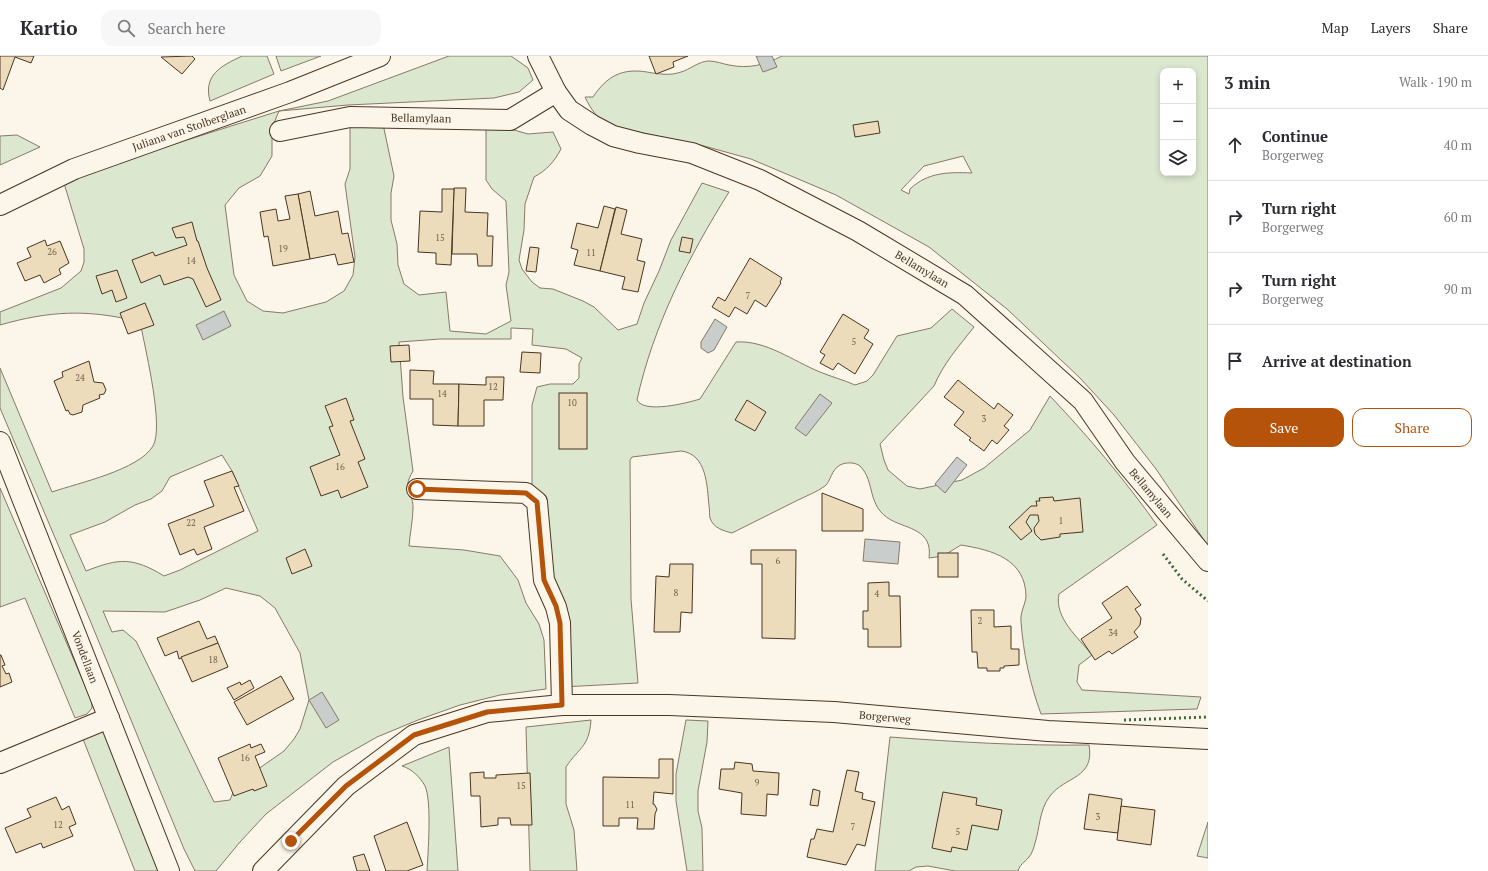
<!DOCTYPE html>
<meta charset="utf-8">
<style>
body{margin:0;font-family:"PT Serif",serif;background:#f7f7f7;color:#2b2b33}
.controls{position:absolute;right:12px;top:12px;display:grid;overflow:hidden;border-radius:8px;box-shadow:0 2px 6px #0003}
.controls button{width:36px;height:36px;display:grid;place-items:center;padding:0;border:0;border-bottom:1px solid #e1e1e2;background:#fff;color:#2b2b33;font:20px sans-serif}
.stop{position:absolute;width:12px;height:12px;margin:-9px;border:3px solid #b45309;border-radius:50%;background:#fff}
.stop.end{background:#b45309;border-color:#fff;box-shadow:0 1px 4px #0008}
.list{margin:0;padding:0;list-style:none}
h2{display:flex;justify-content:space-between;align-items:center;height:52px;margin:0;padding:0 16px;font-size:17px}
h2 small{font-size:13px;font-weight:400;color:#7c7c81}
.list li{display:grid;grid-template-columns:26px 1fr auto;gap:12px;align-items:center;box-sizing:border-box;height:72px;padding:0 16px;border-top:1px solid #e1e1e2}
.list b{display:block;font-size:15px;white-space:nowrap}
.list p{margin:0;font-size:13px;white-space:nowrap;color:#7c7c81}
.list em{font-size:13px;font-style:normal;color:#7c7c81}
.actions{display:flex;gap:8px;padding:12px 16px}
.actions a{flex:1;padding:9px 0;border:1px solid #b45309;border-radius:12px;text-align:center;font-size:14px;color:#b45309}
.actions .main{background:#b45309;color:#fff}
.icon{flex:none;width:22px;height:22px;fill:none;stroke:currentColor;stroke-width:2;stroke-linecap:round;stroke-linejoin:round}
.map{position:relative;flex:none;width:1208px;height:815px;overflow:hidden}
header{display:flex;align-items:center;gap:24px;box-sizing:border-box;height:56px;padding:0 20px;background:#fff;border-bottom:1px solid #e1e1e2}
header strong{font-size:19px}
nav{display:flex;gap:22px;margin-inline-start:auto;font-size:14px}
.search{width:280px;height:36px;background:#f7f7f7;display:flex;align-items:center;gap:10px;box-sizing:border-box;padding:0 14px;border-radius:12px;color:#7c7c81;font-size:15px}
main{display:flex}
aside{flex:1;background:#fff}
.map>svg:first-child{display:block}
.green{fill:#dce7d0;stroke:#887966;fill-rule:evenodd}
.water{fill:#c9cecd;stroke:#887966}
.building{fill:#ecdcbc;stroke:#4a3520}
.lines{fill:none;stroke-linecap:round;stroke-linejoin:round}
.minor-casing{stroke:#4a3520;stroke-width:22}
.minor{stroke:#fbf6e9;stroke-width:20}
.hedge{stroke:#436837;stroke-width:3;stroke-dasharray:2 3;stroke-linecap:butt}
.route{stroke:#b45309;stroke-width:5}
.labels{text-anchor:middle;stroke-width:3;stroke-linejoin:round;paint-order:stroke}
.number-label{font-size:9px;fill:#725f47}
.street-label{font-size:11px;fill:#4a3520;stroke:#fbf6e9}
</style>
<header>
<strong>Kartio</strong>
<div class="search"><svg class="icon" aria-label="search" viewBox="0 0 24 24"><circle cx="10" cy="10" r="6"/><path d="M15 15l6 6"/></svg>Search here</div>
<nav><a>Map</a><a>Layers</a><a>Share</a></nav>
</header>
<main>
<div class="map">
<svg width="1208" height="815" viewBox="0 0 1208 815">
<rect width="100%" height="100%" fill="#fbf6e9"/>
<g class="green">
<path d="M242 0H267L274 18 210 45C203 19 221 10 242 0Z"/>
<path d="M276 0H321L281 15Z"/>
<path d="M449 0H511L528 12 533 24 519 36 494 42 348 49 279 55 272 72V100L260 120 239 132 225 149 234 219 247 245 263 255 283 257 326 246 344 235 353 219 355 201 345 128 350 113V69L383 68 394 120 391 137V164L397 188 398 209 404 228 419 239 446 236 450 275 486 278 511 265 506 229 509 216 506 145 492 133 486 124V70L507 72 528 78 553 76 561 93C554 106 547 114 534 121L525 148 524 174 519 204 522 213 532 226 540 232 553 233 583 245 594 251 618 274 637 268 644 247 659 215 671 184 702 127 729 136C689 200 653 270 637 344 644 358 687 347 700 343L736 286C766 284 793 305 820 316 832 321 844 324 855 329L867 325 873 319 897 280 931 272 952 253 974 271C959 290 943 308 934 330L880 388 884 404 888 414 907 430 920 433 962 424 984 412 1030 374 1050 340C1088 380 1124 423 1157 469L1059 538C1054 562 1078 581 1092 599L1079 609 1077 626 1082 634 1201 641 1197 653 1041 658C1030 628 1023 596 1021 565 1020 557 1025 549 1026 541 1026 503 992 494 961 489L943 500 929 502C933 474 908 473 891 464 866 450 876 426 860 410 855 406 846 406 840 409 831 414 831 425 825 430 817 436 806 440 798 444 776 455 754 466 732 477 724 475 713 472 710 462 709 459 710 454 709 450 707 430 707 398 681 395L632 401 630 404 631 543 638 627 562 631 532 431V349L537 331 550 328H573L579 322V308L582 302 566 293 532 289 533 273 511 272V283H440L399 286 403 341 413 415C401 435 413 435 413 451 413 464 410 477 409 490L464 494 500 500 518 524 526 547 539 568 544 584 546 633 500 639 460 649 418 664 377 681 333 706 266 758 240 786 216 815H195L184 793 87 557 0 352V312L52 436C78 427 139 414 153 390 164 371 146 297 142 275L136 265C86 253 49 255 0 269V256L61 232 81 215 84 206V193L63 124 66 122 279 55 328 45ZM222 399 232 415 258 475 180 514 164 520C133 501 119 502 86 515L70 479 105 466 135 449 151 443 162 435 170 421ZM226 532 260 540 275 552 300 597 309 644 300 673 294 683 284 695 261 711 234 734 230 744 214 746 136 585 123 574 112 576 103 555 165 556 200 544Z"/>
<path d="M782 0H1208V490L1156 413 1114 359 1080 322 1007 253 929 191 836 139 751 103 704 90 610 70C598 63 591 54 585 41H593C607 20 622 12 647 16 658 18 670 20 681 16 689 14 699 5 709 5 716 5 723 8 729 9 749 13 765 9 782 0ZM1163 15H1193V117H1163ZM963 100 972 117C949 116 928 116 910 133L909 138 901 134 924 110Z"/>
<path d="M17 79 40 91 0 109V80Z"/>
<path d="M0 432 92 646V652L87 658 75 662 25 542 0 551Z"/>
<path d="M591 664C589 692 579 691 566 711V748L574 774 577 815H530L526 671Z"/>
<path d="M686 664 708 665 707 686 698 735V755L702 772 703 815H687L676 745V718Z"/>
<path d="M103 675 155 802 160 815H135L83 683Z"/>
<path d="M890 681C956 686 1023 690 1089 689 1095 723 1065 720 1050 740 1039 754 1040 772 1035 787 1034 791 1032 798 1029 801 1024 807 1020 808 1018 815H955L928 810 916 811 909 815H875Z"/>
<path d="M449 691 458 815H427C428 797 432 745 425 730 420 721 412 713 402 710Z"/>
<path d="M1208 766V802L1197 800Z"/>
</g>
<g class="water">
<path d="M756 0H772L777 11 763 16Z"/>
<path d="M224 255 231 270 203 284 196 269Z"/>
<path d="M715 263 727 271 714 294 708 297 701 292V286Z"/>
<path d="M820 338 832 347 806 380 795 372Z"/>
<path d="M957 401 967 409 945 437 935 428Z"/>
<path d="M865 483 900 486 898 508 863 505Z"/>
<path d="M322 636 339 664 326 672 309 644Z"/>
</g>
<g class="building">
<path d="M0 0H34L31 7 15 1 3 34 0 32Z"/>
<path d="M192 0 195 3 182 18 161 1Z"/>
<path d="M649 0H688L673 6 674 11 656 18Z"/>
<path d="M878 65 880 77 855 81 853 69Z"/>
<path d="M454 132H466L465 156 488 157 487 180H493L492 210H478L477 198H452Z"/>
<path d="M442 133H454L451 209 436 208V197L418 196 420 155 442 156Z"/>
<path d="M310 135 315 160 338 155 342 178 348 177 354 206 338 209 335 198 310 203 298 138Z"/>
<path d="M298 138 310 203 273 210 268 180 264 181 260 156 276 153 278 165 290 163 285 140Z"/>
<path d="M604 150 615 153 600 215 574 209 578 194 571 192 577 167 598 172Z"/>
<path d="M616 151 627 154 621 178 642 183 637 204 645 206 638 236 622 233 625 221 600 215Z"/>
<path d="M192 166 197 185H198L207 212 221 244 206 251 193 223 188 221 164 229 160 219 141 227 132 204 153 196 155 200 187 189 184 181 176 182 172 172Z"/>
<path d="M682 181 693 183 690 197 679 195Z"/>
<path d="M45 184 47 190 60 185 69 207 59 213 61 218 44 227 40 219 25 225 17 207 31 201 27 192Z"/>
<path d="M530 191 539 192 536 216 526 215Z"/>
<path d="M750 202 782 222 780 226 781 227 766 251 755 244 747 258 735 251 729 261 712 251 718 241 725 245Z"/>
<path d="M117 214 127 242 116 246 112 234 102 238 96 220Z"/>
<path d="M145 247 154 269 128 278 120 257Z"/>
<path d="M843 258 869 274 864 282 873 288 855 318 838 307 833 314 820 307 825 299 820 296Z"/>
<path d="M409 289 410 305 391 306 390 290Z"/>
<path d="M522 296 541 297 540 317 520 316Z"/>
<path d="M89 305 94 326 103 327 106 334 104 338 99 339 100 342 83 349 82 356 73 359 70 358 68 354 66 355 54 325 63 321 62 316Z"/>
<path d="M410 314 434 315 433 328H459L458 370 433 369V343H410Z"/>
<path d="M486 321H504L503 344H484V370H458L459 328 486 329Z"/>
<path d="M958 324 994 353 998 347 1013 359 1004 370 1009 374 997 388 992 384 984 395 969 384 971 382 954 369 964 356 944 341Z"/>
<rect x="559" y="337" width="28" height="56"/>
<path d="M346 342 354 364 350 365 365 403 358 406 368 431 341 442 338 434 321 440 310 411 340 399 329 371 333 370 325 350Z"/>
<path d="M747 344 766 356 755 375 735 364Z"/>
<path d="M232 415 239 430 234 431 244 455 204 471 212 493 197 499 194 493 180 499 168 468 214 450 204 425Z"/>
<path d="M822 437 863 453V475H822Z"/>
<path d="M1053 441 1054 445 1080 442 1083 476 1060 478V481L1041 484 1035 478 1034 472 1039 465 1038 459H1030L1026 466 1032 475 1021 484 1009 471 1031 450H1037L1036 445H1040L1039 442Z"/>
<path d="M305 493 312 510 292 518 286 502Z"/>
<path d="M751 494H796L795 583 762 582V508H751Z"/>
<rect x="938" y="497" width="20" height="24"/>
<path d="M670 508H693L692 557 681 556 680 576H654L656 520 669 521Z"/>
<path d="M889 526V540H900L901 591H868V573H863V555H868V527Z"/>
<path d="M1127 530 1141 549 1135 553 1141 562 1140 569 1134 576 1138 581 1112 598 1109 595 1095 604 1081 583 1112 562 1102 547Z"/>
<path d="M971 554H994V571L1011 570V593H1019V609L1004 610V612H1000V615H987V612H978L977 596H972Z"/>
<path d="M199 565 207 583 215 580 218 587 179 603 177 595 165 600 157 582Z"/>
<path d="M218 587 228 611 192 626 181 601Z"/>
<path d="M0 599H1L5 609 2 610 6 618 9 617 12 626 0 631Z"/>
<path d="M281 620 294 643 247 669 234 646Z"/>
<path d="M250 624 254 632 234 644 227 632 240 626 241 629Z"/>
<path d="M250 688 251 692 261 688 265 696 255 700 267 730 254 735 253 733 234 740 218 702Z"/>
<path d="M659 703H673V738L654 736 653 748H654L657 753 655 758 654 773H637L638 762H619V770H603V721L659 722Z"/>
<path d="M735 706 752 708 753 715 779 717 778 739 767 738 766 760 741 758 742 737 719 733 721 713H734Z"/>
<path d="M847 714 859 716 855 735 863 737 862 743 875 746 865 790 857 788 846 809 807 801 811 783H814L817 773 833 776Z"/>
<path d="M484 716V722H496V719L530 717 532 769H511L510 762H498V769L481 771 480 740H471L470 717Z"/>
<path d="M813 733 820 735 818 750 810 749Z"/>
<path d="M943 736 977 742 976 749 1002 754 998 774 972 769 967 794 952 791 951 796 932 792Z"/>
<path d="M1089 738 1122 743 1118 777 1084 773Z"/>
<path d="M56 741 62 754 69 750 76 768 69 771 73 780 43 792 41 787 16 797 5 772 31 761 27 753Z"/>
<path d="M1121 750 1155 754 1151 789 1117 784Z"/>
<path d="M407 766 423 809 407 815H386L374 780Z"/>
<path d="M364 798 370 815H357L353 801Z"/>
</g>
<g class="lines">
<g class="minor-casing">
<g id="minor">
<path d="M538 0 556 36 569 54 592 69 613 80 640 87 692 97 760 124 858 175 965 239 1083 345 1125 406 1208 505"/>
<path d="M280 75 350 61 510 64 556 36"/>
<path d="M0 149 74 113 290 36 380 0"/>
<path d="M0 386 169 815"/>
<path d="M417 433 526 437 537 446 544 524 556 551 560 567 562 649"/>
<path d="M0 707 109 662"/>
<path d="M263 815 346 730 414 679 487 656 562 649H669L834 656 1048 675 1208 683"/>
</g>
</g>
<use href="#minor" class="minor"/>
<g class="hedge">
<path d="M1163 498 1182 523 1208 545"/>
<path d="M1124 664 1208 661"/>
</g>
</g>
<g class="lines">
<path class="route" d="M291 785 346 730 414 679 487 656 562 649 560 567 556 550 544 524 537 446 526 437 417 433"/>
</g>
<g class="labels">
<g class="number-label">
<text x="440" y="185">15</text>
<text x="283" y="196">19</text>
<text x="52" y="199">26</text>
<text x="591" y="200">11</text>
<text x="191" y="208">14</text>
<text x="748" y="243">7</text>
<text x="854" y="289">5</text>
<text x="80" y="325">24</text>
<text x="493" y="334">12</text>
<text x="442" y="341">14</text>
<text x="572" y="350">10</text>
<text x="984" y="366">3</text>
<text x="340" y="414">16</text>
<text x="1061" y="468">1</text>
<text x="191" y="470">22</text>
<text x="778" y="508">6</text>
<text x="676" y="540">8</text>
<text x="877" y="541">4</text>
<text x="980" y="568">2</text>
<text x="1113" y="580">34</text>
<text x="213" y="607">18</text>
<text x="245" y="705">16</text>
<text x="757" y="730">9</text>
<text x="521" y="733">15</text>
<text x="630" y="752">11</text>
<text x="1098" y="764">3</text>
<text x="58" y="772">12</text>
<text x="853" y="774">7</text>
<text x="958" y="779">5</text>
</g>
<g class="street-label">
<text transform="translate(421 62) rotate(1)" y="4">Bellamylaan</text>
<text transform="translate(189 72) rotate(-19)" y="4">Juliana van Stolberglaan</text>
<text transform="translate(922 213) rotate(31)" y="4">Bellamylaan</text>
<text transform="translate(1151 437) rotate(50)" y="4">Bellamylaan</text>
<text transform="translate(85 601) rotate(69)" y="4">Vondellaan</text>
<text transform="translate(885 661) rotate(5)" y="4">Borgerweg</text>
</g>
</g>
</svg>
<div class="controls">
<button>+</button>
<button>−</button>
<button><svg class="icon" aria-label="layers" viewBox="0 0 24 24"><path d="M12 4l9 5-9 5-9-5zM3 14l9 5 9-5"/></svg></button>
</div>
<div class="stop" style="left:417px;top:433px"></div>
<div class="stop end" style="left:291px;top:785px"></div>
</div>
<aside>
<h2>3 min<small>Walk · 190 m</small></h2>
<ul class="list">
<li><svg class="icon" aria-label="ahead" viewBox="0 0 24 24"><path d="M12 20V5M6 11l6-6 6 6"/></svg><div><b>Continue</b><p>Borgerweg</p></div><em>40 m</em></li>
<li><svg class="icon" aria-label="right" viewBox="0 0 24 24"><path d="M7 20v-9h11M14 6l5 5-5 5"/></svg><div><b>Turn right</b><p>Borgerweg</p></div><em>60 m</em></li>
<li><svg class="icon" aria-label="right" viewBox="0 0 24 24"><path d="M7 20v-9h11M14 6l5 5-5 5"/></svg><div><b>Turn right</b><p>Borgerweg</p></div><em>90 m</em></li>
<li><svg class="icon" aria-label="arrive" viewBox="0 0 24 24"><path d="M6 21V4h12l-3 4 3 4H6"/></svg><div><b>Arrive at destination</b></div></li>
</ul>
<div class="actions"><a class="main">Save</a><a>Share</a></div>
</aside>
</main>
